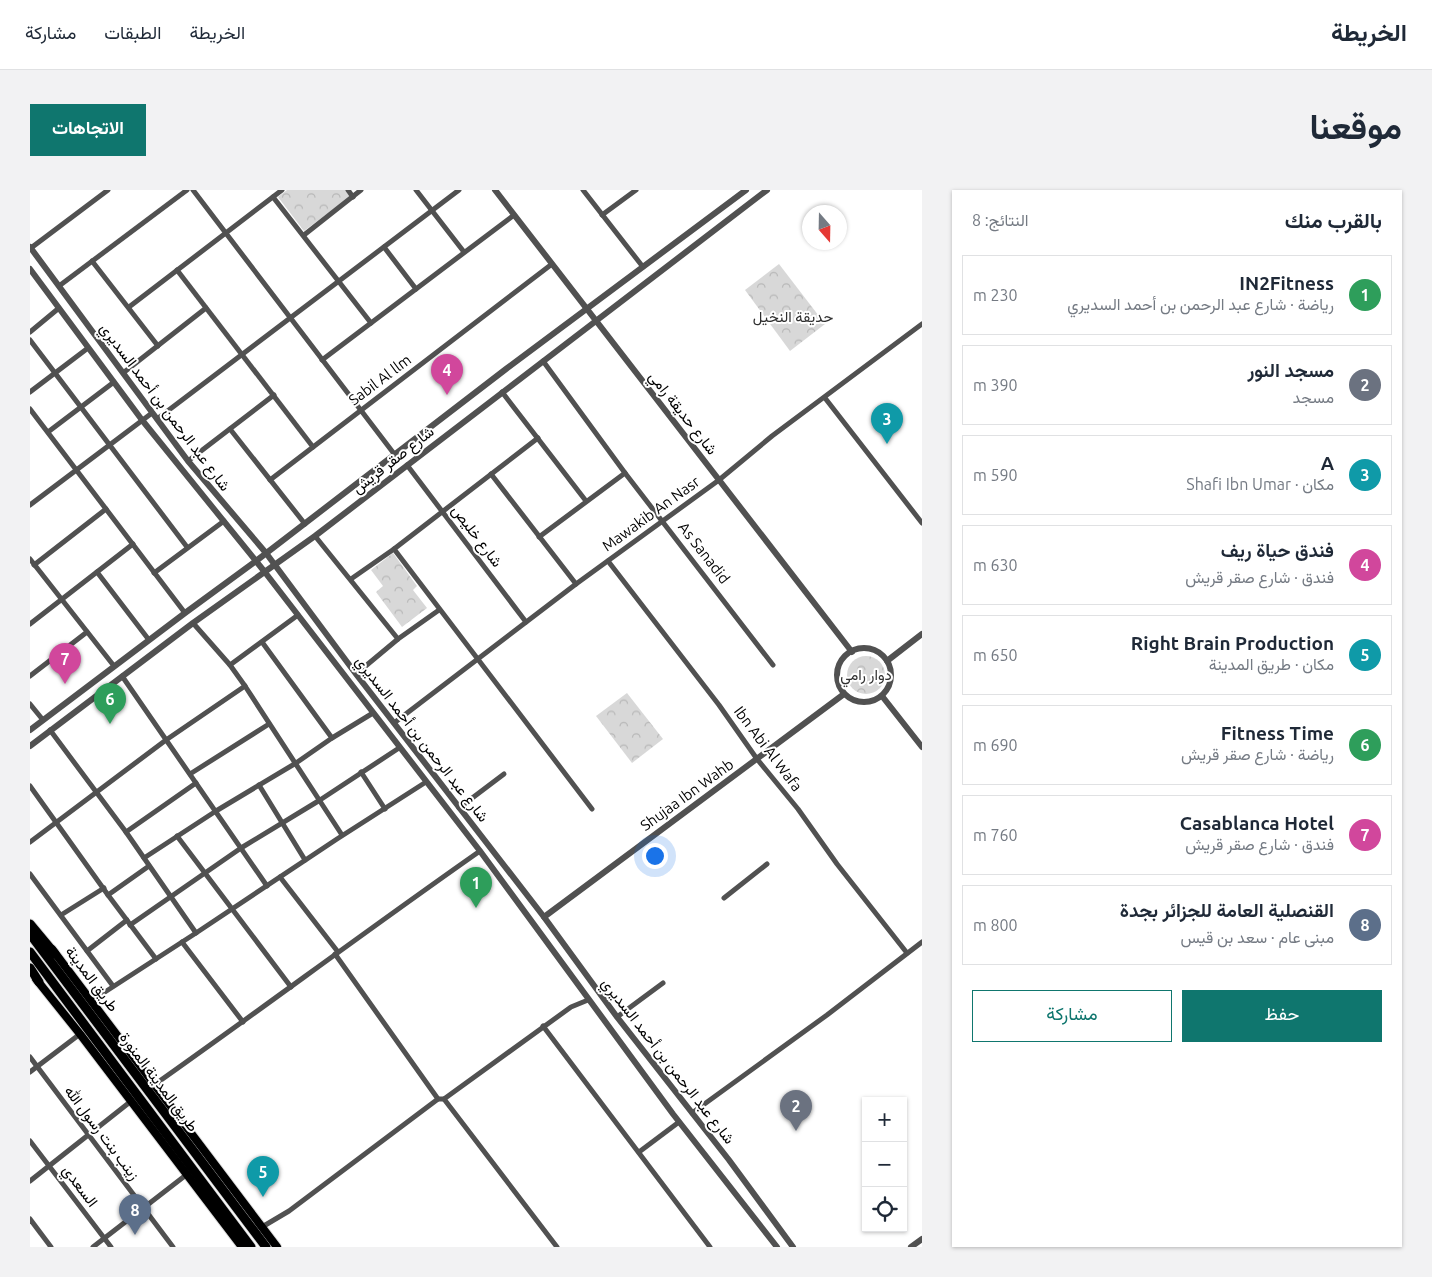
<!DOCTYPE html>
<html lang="ar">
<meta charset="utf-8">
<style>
body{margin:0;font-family:Ubuntu,Vazirmatn,sans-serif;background:#f2f2f3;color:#1f2937;direction:rtl}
.controls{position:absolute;right:15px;bottom:15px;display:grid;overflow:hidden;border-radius:0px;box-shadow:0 1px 4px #0004}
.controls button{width:45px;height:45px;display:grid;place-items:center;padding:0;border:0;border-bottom:1px solid #e0e1e3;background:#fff;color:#1f2937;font:25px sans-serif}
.compass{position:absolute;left:772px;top:15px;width:45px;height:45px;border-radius:50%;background:#fff;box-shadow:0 1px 4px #0004;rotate:160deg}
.you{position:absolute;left:624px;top:665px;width:18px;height:18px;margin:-12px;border:4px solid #fff;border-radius:50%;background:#1a73e8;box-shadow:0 0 0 8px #1a73e833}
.badge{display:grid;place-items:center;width:32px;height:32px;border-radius:50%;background:#0f766e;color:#fff;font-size:16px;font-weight:700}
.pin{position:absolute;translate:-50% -41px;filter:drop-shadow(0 1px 2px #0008)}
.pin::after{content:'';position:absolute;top:26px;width:18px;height:15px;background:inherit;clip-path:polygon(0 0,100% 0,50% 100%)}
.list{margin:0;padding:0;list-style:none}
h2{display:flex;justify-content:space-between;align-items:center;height:65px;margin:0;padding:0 20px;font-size:21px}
h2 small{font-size:16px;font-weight:400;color:#747a83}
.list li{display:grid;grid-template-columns:32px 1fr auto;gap:15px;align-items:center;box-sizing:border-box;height:80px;margin:0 10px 10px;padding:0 10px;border:1px solid #e0e1e3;border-radius:0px}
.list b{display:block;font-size:19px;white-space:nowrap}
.list p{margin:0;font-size:16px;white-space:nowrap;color:#747a83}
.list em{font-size:16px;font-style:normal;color:#747a83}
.actions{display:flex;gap:10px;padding:15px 20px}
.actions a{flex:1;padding:11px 0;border:1px solid #0f766e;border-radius:0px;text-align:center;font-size:18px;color:#0f766e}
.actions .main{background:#0f766e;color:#fff}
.icon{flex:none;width:28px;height:28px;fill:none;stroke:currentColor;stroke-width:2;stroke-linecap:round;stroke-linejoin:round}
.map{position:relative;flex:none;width:892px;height:1057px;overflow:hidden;direction:ltr;border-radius:0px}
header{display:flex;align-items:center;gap:30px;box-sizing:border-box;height:70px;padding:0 25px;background:#fff;border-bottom:1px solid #e0e1e3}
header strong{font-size:24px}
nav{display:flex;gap:28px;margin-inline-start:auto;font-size:18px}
.intro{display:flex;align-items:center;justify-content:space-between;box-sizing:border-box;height:120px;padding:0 30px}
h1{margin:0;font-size:35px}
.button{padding:12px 22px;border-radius:0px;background:#0f766e;color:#fff;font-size:18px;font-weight:700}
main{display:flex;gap:30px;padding:0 30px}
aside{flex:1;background:#fff;border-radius:0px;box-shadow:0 1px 4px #0004}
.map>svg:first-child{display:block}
.park{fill:url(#park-crowns)}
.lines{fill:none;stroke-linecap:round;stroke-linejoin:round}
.primary-casing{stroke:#dbdbdb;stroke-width:10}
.motorway-casing{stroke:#dbdbdb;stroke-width:11}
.minor{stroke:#515151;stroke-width:5}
.tertiary{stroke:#515151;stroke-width:6}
.primary{stroke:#000;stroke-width:8}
.motorway{stroke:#000;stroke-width:9}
.labels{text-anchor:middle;stroke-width:4;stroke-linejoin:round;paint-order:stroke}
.park-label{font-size:15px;fill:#2f2f2f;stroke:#fff}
.street-label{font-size:15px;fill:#000;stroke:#fff}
</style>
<header>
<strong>الخريطة</strong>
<nav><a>الخريطة</a><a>الطبقات</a><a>مشاركة</a></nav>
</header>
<div class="intro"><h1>موقعنا</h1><a class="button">الاتجاهات</a></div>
<main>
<aside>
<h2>بالقرب منك<small>النتائج: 8</small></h2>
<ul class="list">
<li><span class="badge" style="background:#2e9e5b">1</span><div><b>IN2Fitness</b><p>رياضة · شارع عبد الرحمن بن أحمد السديري</p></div><em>230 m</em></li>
<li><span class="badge" style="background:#6b7280">2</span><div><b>مسجد النور</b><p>مسجد</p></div><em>390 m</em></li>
<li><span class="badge" style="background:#0f9aa8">3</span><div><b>A</b><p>مكان · Shafi Ibn Umar</p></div><em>590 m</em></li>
<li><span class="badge" style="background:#d1479c">4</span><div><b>فندق حياة ريف</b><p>فندق · شارع صقر قريش</p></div><em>630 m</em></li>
<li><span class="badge" style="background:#0f9aa8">5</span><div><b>Right Brain Production</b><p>مكان · طريق المدينة</p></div><em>650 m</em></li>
<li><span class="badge" style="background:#2e9e5b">6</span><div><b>Fitness Time</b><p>رياضة · شارع صقر قريش</p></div><em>690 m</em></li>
<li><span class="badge" style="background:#d1479c">7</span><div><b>Casablanca Hotel</b><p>فندق · شارع صقر قريش</p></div><em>760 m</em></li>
<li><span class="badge" style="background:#5c6f8a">8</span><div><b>القنصلية العامة للجزائر بجدة</b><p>مبنى عام · سعد بن قيس</p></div><em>800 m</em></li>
</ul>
<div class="actions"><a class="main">حفظ</a><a>مشاركة</a></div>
</aside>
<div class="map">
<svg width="892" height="1057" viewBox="0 0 892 1057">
<defs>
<pattern id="park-crowns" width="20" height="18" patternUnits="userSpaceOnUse" patternTransform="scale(1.25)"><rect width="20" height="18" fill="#d8d8d8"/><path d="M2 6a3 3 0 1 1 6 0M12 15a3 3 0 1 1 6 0" fill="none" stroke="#b8b8b8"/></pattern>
</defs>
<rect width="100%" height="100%" fill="#fff"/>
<g class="park">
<path d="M257 0H316L321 6 274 41 248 7Z"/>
<path d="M749 74 795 134 760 161 715 100Z"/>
<path d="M363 363 387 396 383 400 397 418 372 437 346 402 353 396 341 380Z"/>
<circle cx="836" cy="485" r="19"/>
<path d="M597 503 633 549 602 573 566 526Z"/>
</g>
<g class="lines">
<g class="primary-casing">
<g id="primary">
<path d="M22 759 247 1057"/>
<path d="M6 789 50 844 212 1057"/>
</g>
</g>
<g class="motorway-casing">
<g id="motorway">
<path d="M0 734 25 764"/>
<path d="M0 744 236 1057"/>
<path d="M0 762 221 1057"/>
<path d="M0 778 9 792"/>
</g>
</g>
<g class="minor">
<path d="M163 0 365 265"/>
<path d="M318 0 323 7"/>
<path d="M386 0 434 62"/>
<path d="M553 0 613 77"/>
<path d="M243 7 341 133"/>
<path d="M572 25 606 0"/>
<path d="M274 45 331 0"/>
<path d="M354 57 386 99"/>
<path d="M1 58 78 0"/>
<path d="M62 71 128 156"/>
<path d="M147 80 283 257"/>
<path d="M29 96 157 0"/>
<path d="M99 117 252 0"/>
<path d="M0 142 29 118"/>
<path d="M0 150 157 357"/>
<path d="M292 170 484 25"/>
<path d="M513 171 595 283 743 475"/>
<path d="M93 183 176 118"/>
<path d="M0 202 58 158"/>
<path d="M472 202 556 311"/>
<path d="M795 208 892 333"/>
<path d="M0 219 155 423"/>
<path d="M127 229 429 0"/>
<path d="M200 239 275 334"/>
<path d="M18 242 84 192"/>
<path d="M158 271 244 205"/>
<path d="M377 275 496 432"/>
<path d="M461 284 546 394"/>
<path d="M240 290 522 74"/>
<path d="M0 315 122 223"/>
<path d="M285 346 368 449"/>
<path d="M509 347 595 283"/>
<path d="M364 359 562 619"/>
<path d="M0 369 84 476"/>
<path d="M578 371 689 515 727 569 768 619 807 674 877 763"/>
<path d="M4 375 76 319"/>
<path d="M67 382 119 450"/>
<path d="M124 383 194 331"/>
<path d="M321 389 364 359 508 248"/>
<path d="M163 433 200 475 215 496 312 645"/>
<path d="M0 434 103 354"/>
<path d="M232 452 302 548"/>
<path d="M200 475 268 425"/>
<path d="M326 484 368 449 409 420"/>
<path d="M0 486 57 442"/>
<path d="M92 486 237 696"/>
<path d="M0 514 13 530"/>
<path d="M364 533 546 394 689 290 742 246 892 134"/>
<path d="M20 540 96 642 166 743"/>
<path d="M331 582 355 619"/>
<path d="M160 584 239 534"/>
<path d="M229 595 275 670"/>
<path d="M0 596 78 705 126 769"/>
<path d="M429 618 474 584"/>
<path d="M96 642 166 593"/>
<path d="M147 646 261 797"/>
<path d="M0 652 136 550 215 496"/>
<path d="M114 668 186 621 266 573 302 548 343 523"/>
<path d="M0 684 83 796"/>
<path d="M250 687 308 762"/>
<path d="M78 705 119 676"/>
<path d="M694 708 737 674"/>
<path d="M31 725 74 698"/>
<path d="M100 735 211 658 290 610 369 558"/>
<path d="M152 752 213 832"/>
<path d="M57 761 97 730"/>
<path d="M305 764 408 909"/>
<path d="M61 811 166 743 307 649 396 592"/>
<path d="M587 827 633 793"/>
<path d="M513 836 680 1057"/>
<path d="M0 867 143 1057"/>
<path d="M0 882 50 844"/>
<path d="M124 895C233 818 340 738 450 661"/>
<path d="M414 909 527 1057"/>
<path d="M662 923 797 825 892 752"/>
<path d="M0 951 81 1057"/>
<path d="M609 962 649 932"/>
<path d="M0 991 100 912"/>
<path d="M0 1029 21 1057"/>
<path d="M232 1037 259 1021 408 909H414L541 817 558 810"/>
<path d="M63 1057 156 985"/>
</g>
<g class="tertiary">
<path d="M465 0 822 462"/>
<path d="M0 57 158 271 236 363 326 484 514 727 587 827 699 970 763 1057"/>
<path d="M0 79 112 230 234 381 450 661 643 924 747 1057"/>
<circle cx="834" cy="485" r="27"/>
<path d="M857 471 892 444"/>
<path d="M852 506 892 557"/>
<path d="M0 540 155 423 226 371 476 179 716 0"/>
<path d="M0 556 163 433 285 346 737 0"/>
<path d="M514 727 814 504"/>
<path d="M881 1057 892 1049"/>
</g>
<use href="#primary" class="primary"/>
<use href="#motorway" class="motorway"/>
</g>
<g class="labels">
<g class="park-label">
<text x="763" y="132">حديقة النخيل</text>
<text x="836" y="490">دوار رامي</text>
</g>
<g class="street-label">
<text transform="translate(350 190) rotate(-37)" y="5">Sabil Al llm</text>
<text transform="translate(135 217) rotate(53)" y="5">شارع عبد الرحمن بن أحمد السديري</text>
<text transform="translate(653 223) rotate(52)" y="5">شارع حديقة رامي</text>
<text transform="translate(363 270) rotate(-38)" y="5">شارع صقر قريش</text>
<text transform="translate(621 324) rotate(-36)" y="5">Mawakib An Nasr</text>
<text transform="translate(447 346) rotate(53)" y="5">شارع خليص</text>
<text transform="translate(674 363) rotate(52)" y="5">As Sanadid</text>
<text transform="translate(392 549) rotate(52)" y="5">شارع عبد الرحمن بن أحمد السديري</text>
<text transform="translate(738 559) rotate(53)" y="5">Ibn Abi Al Wafa</text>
<text transform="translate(657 605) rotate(-36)" y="5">Shujaa Ibn Wahb</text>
<text transform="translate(62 789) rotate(53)" y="5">طريق المدينة</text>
<text transform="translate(638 871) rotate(52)" y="5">شارع عبد الرحمن بن أحمد السديري</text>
<text transform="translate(129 892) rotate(53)" y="5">طريق المدينة المنورة</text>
<text transform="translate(72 943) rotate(53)" y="5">زينب بنت رسول الله</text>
<text transform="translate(50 996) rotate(53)" y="5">السعدي</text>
</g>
</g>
</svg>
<div class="controls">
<button>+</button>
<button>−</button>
<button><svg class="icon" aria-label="locate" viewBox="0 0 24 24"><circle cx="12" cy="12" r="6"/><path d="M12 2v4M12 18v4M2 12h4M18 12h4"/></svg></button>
</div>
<svg class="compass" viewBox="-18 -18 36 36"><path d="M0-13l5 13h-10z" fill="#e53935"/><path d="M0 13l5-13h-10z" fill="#747a83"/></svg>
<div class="you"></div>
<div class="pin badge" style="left:446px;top:718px;background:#2e9e5b">1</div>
<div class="pin badge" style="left:766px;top:941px;background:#6b7280">2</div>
<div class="pin badge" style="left:857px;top:254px;background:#0f9aa8">3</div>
<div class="pin badge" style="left:417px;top:205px;background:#d1479c">4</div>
<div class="pin badge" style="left:233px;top:1007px;background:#0f9aa8">5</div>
<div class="pin badge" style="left:80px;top:534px;background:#2e9e5b">6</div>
<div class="pin badge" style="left:35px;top:494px;background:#d1479c">7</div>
<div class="pin badge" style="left:105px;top:1045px;background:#5c6f8a">8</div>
</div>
</main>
